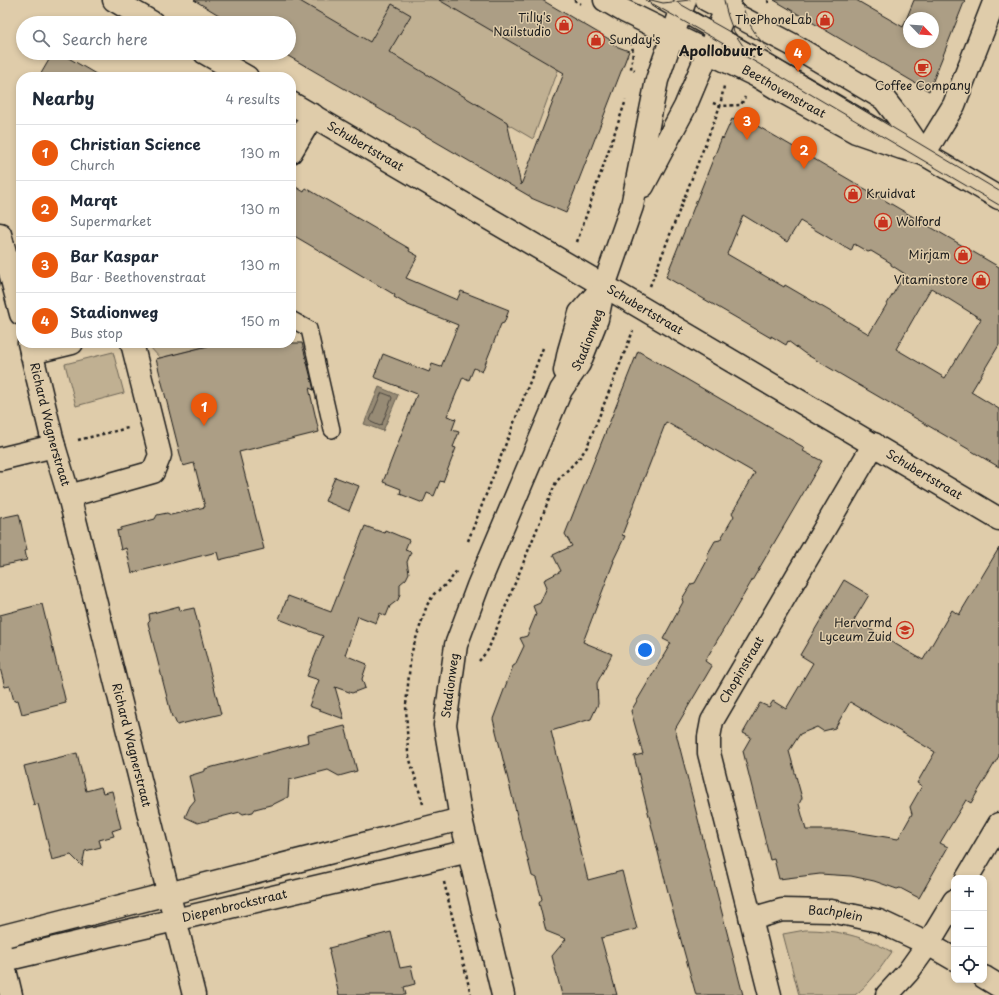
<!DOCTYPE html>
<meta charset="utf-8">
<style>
body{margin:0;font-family:"Playpen Sans",sans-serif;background:#f2f2f3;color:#1f2937}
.controls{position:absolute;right:12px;bottom:12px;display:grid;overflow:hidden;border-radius:8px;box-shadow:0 2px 6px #0003}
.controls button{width:36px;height:36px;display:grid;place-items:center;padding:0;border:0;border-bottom:1px solid #e0e1e3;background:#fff;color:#1f2937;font:20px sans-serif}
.compass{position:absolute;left:903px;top:12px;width:36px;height:36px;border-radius:50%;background:#fff;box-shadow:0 2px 6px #0003;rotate:115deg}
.you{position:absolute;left:645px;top:650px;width:14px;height:14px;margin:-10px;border:3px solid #fff;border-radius:50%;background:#1a73e8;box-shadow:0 0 0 6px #1a73e833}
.badge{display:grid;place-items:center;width:26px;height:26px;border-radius:50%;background:#ea580c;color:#fff;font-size:13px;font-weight:700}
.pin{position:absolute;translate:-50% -33px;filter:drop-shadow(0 1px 2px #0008)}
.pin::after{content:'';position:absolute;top:21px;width:14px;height:12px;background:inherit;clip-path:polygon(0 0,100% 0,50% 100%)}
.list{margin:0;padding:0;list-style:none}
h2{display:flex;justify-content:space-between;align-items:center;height:52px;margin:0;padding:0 16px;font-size:17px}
h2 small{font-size:13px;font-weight:400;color:#747a83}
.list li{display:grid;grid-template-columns:26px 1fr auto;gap:12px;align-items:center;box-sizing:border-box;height:56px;padding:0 16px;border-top:1px solid #e0e1e3}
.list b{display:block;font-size:15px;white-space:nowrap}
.list p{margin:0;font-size:13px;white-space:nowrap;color:#747a83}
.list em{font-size:13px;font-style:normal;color:#747a83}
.icon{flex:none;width:22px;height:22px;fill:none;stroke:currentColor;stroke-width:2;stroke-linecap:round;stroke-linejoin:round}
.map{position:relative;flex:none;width:999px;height:995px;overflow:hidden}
.search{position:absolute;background:#fff;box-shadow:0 2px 6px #0003;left:16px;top:16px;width:280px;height:44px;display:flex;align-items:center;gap:10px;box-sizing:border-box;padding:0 14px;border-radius:22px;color:#747a83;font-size:15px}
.panel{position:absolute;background:#fff;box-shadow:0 2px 6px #0003;left:16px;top:72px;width:280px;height:276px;border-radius:16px}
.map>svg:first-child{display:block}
.green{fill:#c0b092;stroke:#6e6657}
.water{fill:#978b75;stroke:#665f51}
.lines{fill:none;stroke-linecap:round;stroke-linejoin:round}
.shore{stroke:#4d4840;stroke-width:1}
.building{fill:#ac9e85;stroke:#1c1c1c;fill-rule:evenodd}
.lane-casing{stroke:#1c1c1c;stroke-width:18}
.street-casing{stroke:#1c1c1c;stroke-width:25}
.secondary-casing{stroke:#1c1c1c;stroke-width:25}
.path{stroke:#1c1c1c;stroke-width:2.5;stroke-dasharray:3 3;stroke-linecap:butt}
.lane{stroke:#dfccaa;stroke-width:15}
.street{stroke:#dfccaa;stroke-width:22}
.secondary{stroke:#dfccaa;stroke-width:22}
.tram{stroke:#1c1c1c;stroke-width:1}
.labels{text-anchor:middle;stroke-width:3;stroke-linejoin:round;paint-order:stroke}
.poi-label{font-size:12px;fill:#1c1c1c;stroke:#dfccaa;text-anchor:end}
.street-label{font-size:12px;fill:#1c1c1c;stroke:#dfccaa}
.quarter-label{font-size:14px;font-weight:bold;fill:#1c1c1c;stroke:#dfccaa}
</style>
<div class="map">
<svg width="999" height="995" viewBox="0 0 999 995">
<rect width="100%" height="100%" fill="#dfccaa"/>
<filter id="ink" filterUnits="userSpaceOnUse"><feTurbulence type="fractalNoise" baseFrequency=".025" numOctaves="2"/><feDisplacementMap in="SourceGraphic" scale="8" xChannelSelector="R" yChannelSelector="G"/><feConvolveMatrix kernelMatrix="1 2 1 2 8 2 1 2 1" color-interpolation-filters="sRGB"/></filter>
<g filter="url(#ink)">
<g class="green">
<path d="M296 0H447L560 65 533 139Z"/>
<path d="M151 343H220L160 358 149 346Z"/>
<path d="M113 352 124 393 76 406 65 364Z"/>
<path d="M805 930C838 930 863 936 892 952 881 967 870 984 855 995H799L783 934Z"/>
</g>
<path class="water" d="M379 387 398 395 383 431 364 424Z"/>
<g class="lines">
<path class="shore" d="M383 393 391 396 392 398 382 424 380 426 371 422 370 420 381 394Z"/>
</g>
<g class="building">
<path d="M194 0H298L370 42 392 4 411 15 389 52 507 122 521 185 564 73 439 0H542L614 42 613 45 629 51 566 213 531 198V197L283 53H289V23H232Z"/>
<path d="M774 0H856L903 27 914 0H965L929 91ZM909 18H933V42H909Z"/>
<path d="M53 53H60L101 77H39Z"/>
<path d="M737 114 999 267V345L971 392 999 409V467L804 353 788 341 786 345 771 336V338L666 277 722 137 723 139 732 119 734 120ZM743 215 787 242 800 221 851 251 854 244 868 252 871 251 891 263V265L905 274 869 334 785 285 784 287 727 254ZM931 288 981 319 945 378 896 349Z"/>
<path d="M291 184 304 192 306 188 410 249 409 251 418 256 406 278 457 300 461 291 509 310 504 323 501 324 482 372 474 368 469 380 463 377 447 416 456 419 452 430 459 432 453 447 456 448 443 482 440 481 434 496 427 493 423 503 400 494 401 489 383 482 417 394 374 377 383 354 429 372 432 364 441 367 458 325 408 305 394 297 395 295 291 234Z"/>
<path d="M220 343H302L314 390 309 388 319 432 239 452 264 549 219 560 217 552 132 573 126 548 121 550 117 531 121 530V528L155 519 157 515 167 513 171 515 205 507 194 463 183 466 156 359Z"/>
<path d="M638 351 805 448 803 451 822 461 705 661 712 666 675 729 743 995H696L671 904 634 756 643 754 631 711 671 643 663 639 683 602 682 599 691 584 695 583 708 559 707 555 715 541 720 540 734 516 732 513 755 473 666 422 622 535 625 536 613 561H614L583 642 612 654 597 683 598 704 591 719 551 731 588 880 622 871 637 929 601 938 617 995H562L552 956 566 939 546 931 539 903 542 899 536 878 532 876 493 719 513 666 515 665 524 646 520 638 527 636 536 614 533 606 540 603 547 587 544 580 561 571 553 555 572 546 565 534Z"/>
<path d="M335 477 359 486 349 511 325 501Z"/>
<path d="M19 514 27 550 25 551 27 560 0 566V518Z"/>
<path d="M365 526 384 533 385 530 409 540 405 550 411 552 407 562 409 573 406 579 400 584V594L398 600 390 606 386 616 380 613 376 623 358 616 345 655 367 664 362 679 365 688 352 693 335 687 344 719 309 706 319 680 307 676 323 636 279 619 288 596 331 612Z"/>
<path d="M999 548V756L971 803 966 800 940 843 948 847 919 898 900 888 897 889 874 881 851 876 820 874 779 879 774 859 770 860 743 751 751 737 743 733 760 703 769 707 773 701 786 709 813 663 800 655 844 580 869 595 854 620 923 660 952 610 959 615ZM850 702 935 752 917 783 922 786 910 807 912 814 898 839 843 830H806L799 804 802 798 789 751 800 734 817 727 823 731 835 728Z"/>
<path d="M42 604 66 703 22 714 18 700 14 701 10 686 5 687 0 668V615Z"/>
<path d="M179 606 180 611 194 608 221 714 177 725 174 718 172 717 148 623 150 621 149 614Z"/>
<path d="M345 726 357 771 339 776 328 770 289 780 288 797 274 804 255 809 253 812 243 814 240 812 198 823 185 817 190 806 195 800 189 776 205 771V769L309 742 308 735Z"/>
<path d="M77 753 86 791 101 787 103 793 112 791 121 828 112 831 114 836 99 840 101 847 85 851 82 866 71 855 52 860 38 804 34 805 24 766Z"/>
<path d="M391 932 400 968 411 966 415 984 404 987 406 995H339L329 952H330L329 948Z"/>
</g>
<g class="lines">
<g class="lane-casing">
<g id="lane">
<path d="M658 0 765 61 897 138"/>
<path d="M291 319 309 329 332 430"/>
</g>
</g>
<g class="street-casing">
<g id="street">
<path d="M114 0 153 23"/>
<path d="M205 53 247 77"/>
<path id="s1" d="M291 103 642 308 999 519"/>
<path d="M291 152 313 115"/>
<path d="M924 154 954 105 995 0"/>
<path d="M0 234 21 314"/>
<path id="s2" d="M29 343 54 446 69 496 194 995"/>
<path d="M31 353 72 343"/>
<path d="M0 459 54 446"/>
<path d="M69 496 153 472 160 455 132 343"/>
<path d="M967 878 999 824"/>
<path id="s3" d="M751 919 782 910 831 911 879 921 928 944 954 959"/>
<path d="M0 949 11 995"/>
<path d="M984 977 999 986"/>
<path id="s4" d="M770 995 709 753V737L712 721 874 444"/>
<path d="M887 995 908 972 928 944 954 901"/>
</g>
</g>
<g class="secondary-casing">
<g id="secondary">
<path id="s5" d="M605 0 624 11 757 76 783 92 856 132 902 148 924 154 999 198"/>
<path d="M707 0 791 44 884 99 905 126 924 154"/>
<path d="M643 186 685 107 730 0"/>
<path d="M565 371 569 351 580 313 602 288"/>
<path d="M0 937 461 819"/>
<path id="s6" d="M0 961 469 851"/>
<path id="s7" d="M503 995 461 819 445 725 456 645 478 586 561 390 579 364 597 319 604 286 632 206 657 80 685 0"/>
</g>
</g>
<g class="path">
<path d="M574 0 581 4"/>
<path d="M768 0 769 5"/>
<path d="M631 42 633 51 631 69 635 70"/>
<path d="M713 103 720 106 741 105 745 97"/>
<path d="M577 242 626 100"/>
<path d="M650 286 720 106 724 86"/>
<path d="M78 440 128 428"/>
<path d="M468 541 543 348"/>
<path d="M479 661 488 650 556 482 580 457 587 447 633 331"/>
<path d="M423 804 408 753 406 705 411 654 427 605 434 594 449 582 457 570"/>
<path d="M444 882 471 995"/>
</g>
<use href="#lane" class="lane"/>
<use href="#street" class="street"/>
<use href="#secondary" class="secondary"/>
<g class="tram">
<path d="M646 0 766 68 999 205"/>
<path d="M651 0 663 3 690 0"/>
<path d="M673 0 769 54 999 191"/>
<path d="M724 0C728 23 737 42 754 58"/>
<path d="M741 0C745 20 757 39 772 53"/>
</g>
</g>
</g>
<defs>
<g id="shop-ring" transform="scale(0.9)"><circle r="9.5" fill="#dfccaa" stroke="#c8321e" stroke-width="1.5"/><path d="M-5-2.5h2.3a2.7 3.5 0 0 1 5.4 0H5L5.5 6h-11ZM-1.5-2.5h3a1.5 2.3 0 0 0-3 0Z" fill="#c8321e"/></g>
<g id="cafe-ring" transform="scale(0.9)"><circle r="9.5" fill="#dfccaa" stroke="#c8321e" stroke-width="1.5"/><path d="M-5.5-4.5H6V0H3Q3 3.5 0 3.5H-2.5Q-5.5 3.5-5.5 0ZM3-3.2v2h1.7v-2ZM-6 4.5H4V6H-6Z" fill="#c8321e"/></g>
<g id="school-ring" transform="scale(0.9)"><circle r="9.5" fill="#dfccaa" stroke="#c8321e" stroke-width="1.5"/><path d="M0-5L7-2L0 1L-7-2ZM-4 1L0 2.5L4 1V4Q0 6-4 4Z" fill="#c8321e"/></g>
</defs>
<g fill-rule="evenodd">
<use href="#shop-ring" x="825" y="20"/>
<use href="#shop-ring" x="564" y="25"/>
<use href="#shop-ring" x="596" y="40"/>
<use href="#cafe-ring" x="923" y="68"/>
<use href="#shop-ring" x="853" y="194"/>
<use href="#shop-ring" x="883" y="222"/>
<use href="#shop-ring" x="963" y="255"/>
<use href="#shop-ring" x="981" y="280"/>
<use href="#school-ring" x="905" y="630"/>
</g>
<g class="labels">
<g class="poi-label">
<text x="551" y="22">Tilly's<tspan x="551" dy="14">Nailstudio</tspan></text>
<text x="812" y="24">ThePhoneLab</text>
<text x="609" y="44" text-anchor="start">Sunday's</text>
<text x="923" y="90" text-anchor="middle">Coffee Company</text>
<text x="866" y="198" text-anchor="start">Kruidvat</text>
<text x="896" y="226" text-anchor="start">Wolford</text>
<text x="950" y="259">Mirjam</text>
<text x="968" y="284">Vitaminstore</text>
<text x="892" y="627">Hervormd<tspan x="892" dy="14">Lyceum Zuid</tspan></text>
</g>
<g class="street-label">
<text dy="4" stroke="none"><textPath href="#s5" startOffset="201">Beethovenstraat</textPath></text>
<text dy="4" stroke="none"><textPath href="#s1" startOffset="86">Schubertstraat</textPath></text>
<text dy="4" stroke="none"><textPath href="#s1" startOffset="410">Schubertstraat</textPath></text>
<text dy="4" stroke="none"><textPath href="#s7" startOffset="690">Stadionweg</textPath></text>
<text dy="4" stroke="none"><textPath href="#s2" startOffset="84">Richard Wagnerstraat</textPath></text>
<text dy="4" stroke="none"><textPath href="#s1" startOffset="734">Schubertstraat</textPath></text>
<text dy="4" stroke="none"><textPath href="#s4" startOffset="341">Chopinstraat</textPath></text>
<text dy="4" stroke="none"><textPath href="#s7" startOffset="316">Stadionweg</textPath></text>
<text dy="4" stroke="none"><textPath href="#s2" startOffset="415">Richard Wagnerstraat</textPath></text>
<text dy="4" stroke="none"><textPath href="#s6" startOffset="241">Diepenbrockstraat</textPath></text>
<text dy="4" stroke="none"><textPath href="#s3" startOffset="86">Bachplein</textPath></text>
</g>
<g class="quarter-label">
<text x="721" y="56">Apollobuurt</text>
</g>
</g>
</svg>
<div class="controls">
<button>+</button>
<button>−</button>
<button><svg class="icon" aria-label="locate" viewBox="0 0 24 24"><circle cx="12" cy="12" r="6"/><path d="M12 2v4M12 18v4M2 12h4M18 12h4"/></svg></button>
</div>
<svg class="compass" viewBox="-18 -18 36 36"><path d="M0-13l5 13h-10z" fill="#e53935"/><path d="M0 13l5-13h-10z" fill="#747a83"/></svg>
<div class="you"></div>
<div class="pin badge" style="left:204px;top:426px">1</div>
<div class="pin badge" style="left:804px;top:169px">2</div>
<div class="pin badge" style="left:747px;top:140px">3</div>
<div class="pin badge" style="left:798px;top:72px">4</div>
<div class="search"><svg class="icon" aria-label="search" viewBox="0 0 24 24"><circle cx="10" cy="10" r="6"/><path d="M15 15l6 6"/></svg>Search here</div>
<section class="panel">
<h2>Nearby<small>4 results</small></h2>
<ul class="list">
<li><span class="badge">1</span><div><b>Christian Science</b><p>Church</p></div><em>130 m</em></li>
<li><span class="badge">2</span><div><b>Marqt</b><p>Supermarket</p></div><em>130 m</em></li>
<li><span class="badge">3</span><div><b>Bar Kaspar</b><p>Bar · Beethovenstraat</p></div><em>130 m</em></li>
<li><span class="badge">4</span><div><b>Stadionweg</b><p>Bus stop</p></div><em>150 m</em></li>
</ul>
</section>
</div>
